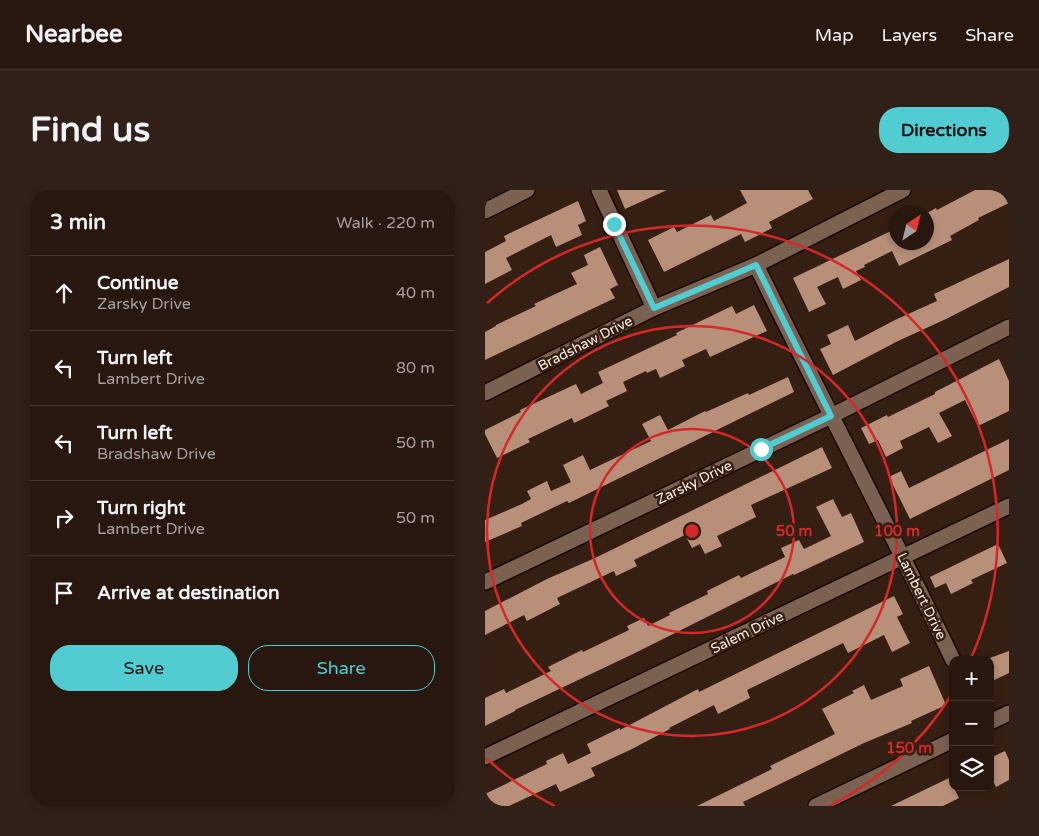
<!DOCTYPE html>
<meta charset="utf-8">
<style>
body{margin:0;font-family:"Varela Round",sans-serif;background:#302017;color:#f1f3f6}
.controls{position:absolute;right:15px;bottom:15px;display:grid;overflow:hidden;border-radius:10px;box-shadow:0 2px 8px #0003}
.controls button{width:45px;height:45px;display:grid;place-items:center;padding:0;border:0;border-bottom:1px solid #44362e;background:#28170e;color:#f1f3f6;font:25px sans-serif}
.compass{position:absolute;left:404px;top:15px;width:45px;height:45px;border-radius:50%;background:#28170e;box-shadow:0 2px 8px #0003;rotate:35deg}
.stop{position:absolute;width:15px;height:15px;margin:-11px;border:4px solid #51ccd1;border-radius:50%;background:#fff}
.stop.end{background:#51ccd1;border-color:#fff;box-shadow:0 1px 5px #0008}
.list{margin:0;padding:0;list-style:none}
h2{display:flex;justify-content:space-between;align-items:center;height:65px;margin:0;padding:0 20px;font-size:21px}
h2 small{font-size:16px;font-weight:400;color:#a59f9e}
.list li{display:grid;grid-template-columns:32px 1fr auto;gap:15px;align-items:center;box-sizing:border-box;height:75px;padding:0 20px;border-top:1px solid #44362e}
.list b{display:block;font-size:19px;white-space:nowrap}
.list p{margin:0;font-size:16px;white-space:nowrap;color:#a59f9e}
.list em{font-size:16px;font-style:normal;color:#a59f9e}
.actions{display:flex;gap:10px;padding:15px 20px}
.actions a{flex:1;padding:11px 0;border:1px solid #51ccd1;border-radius:20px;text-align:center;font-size:18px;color:#51ccd1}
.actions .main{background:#51ccd1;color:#111}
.icon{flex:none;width:28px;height:28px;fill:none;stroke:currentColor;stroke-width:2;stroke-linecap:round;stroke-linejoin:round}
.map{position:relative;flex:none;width:524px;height:616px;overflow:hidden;border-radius:20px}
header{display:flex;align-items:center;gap:30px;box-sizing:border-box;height:70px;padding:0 25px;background:#28170e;border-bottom:1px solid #44362e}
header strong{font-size:24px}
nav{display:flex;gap:28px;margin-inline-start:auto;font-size:18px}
.intro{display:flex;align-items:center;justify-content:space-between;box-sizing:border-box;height:120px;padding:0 30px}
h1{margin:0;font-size:35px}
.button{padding:12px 22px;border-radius:20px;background:#51ccd1;color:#111;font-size:18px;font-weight:700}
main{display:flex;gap:30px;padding:0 30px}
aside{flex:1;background:#28170e;border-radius:20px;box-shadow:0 2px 8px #0003}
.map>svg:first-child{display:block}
.building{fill:#b8907a}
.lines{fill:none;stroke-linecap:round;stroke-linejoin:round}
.minor-casing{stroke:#1b0801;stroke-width:18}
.minor{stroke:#7a6152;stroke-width:15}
.route{stroke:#51ccd1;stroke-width:6}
.ring{fill:none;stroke:#d62828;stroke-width:2.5}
.labels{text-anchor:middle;stroke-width:5;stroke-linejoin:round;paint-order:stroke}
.street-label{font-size:14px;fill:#fbece3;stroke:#351f13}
.centre{fill:#d62828;stroke:#351f13;stroke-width:2.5}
.ring-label{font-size:15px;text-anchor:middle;font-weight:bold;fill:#d62828;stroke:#351f13;stroke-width:5;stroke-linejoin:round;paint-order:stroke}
</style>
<header>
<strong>Nearbee</strong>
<nav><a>Map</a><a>Layers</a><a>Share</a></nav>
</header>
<div class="intro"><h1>Find us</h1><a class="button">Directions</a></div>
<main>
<aside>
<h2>3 min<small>Walk · 220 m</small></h2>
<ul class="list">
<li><svg class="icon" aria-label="ahead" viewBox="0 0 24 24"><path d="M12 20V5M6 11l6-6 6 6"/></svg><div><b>Continue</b><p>Zarsky Drive</p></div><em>40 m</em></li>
<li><svg class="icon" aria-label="left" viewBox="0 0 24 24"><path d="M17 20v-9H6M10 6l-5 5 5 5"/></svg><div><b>Turn left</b><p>Lambert Drive</p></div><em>80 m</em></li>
<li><svg class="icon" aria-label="left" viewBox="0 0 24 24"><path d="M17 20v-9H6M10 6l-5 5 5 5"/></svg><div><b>Turn left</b><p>Bradshaw Drive</p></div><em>50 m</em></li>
<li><svg class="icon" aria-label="right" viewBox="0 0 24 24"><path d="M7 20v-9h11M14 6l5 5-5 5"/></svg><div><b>Turn right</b><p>Lambert Drive</p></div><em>50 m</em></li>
<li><svg class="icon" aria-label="arrive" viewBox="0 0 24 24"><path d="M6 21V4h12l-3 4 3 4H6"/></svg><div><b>Arrive at destination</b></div></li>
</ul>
<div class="actions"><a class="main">Save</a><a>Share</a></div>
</aside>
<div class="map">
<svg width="524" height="616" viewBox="0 0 524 616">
<rect width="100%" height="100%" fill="#351f13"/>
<g class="building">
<path d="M132 0H182L140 19Z"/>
<path d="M255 0H323L328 9 284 32 287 38 260 52 256 44 179 82 163 50 189 37 192 42 226 25 229 31 262 13Z"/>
<path d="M490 0H524V13L493 28 494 30 465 46 467 50 414 76 407 61 379 75 380 77 371 81 376 90 358 99 353 87 332 97 341 114 324 122 308 88 412 38V52H442V23L451 18 452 20Z"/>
<path d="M93 11 101 31 93 35 97 45 71 57 66 45 21 68 27 80 0 94V62L21 51 19 46Z"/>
<path d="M115 57 133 95 125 99 130 108 0 170V142L11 136V135L51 116 49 114 92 94 86 83 103 75 99 65Z"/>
<path d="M524 69V97L461 129 413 151 348 185 335 159 346 154 342 145 363 135 370 151 410 130 452 111 449 104Z"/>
<path d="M269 115 282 141 225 167 221 159 197 170 200 176 175 188 171 179 162 183 161 181 138 192 142 201 121 211 124 216 89 233 87 228 43 249 45 252 12 268 0 244V240L36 222 35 220 91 194 96 204 118 193 113 182 192 145 191 143 247 116 251 124Z"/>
<path d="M514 169 524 191V221L493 236 480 210 454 223 467 246 453 253 444 237 415 251 418 258 401 267 393 250 384 254 376 238 402 225 403 227 450 204V202Z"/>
<path d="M303 187 309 202 84 313 82 311 36 333 37 336 0 352V330L37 314 46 309 42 301 62 291 66 301 86 292 78 275 98 265 105 280 166 251 157 234 175 225 183 240 220 221 221 222 263 203 264 205Z"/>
<path d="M524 249V280L425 329 404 287 416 281 424 298Z"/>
<path d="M337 257 347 278 266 315 271 327 232 346 237 356 220 364 215 354 207 358 200 345 149 370 152 376 131 386 129 381 72 408 75 414 42 431 39 425 0 445V421L62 389 110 368Z"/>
<path d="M348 309 357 327 366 323 379 352 309 385 308 384 148 464 30 520V521L0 536V508L19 499 21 503 66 481 63 477 97 460 98 462 144 440 142 436 159 428 163 436 185 425 184 423 223 404 222 401 254 385 256 388 300 367 296 358 314 350 319 359 346 346 331 317Z"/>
<path d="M513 354 522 373 486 390 488 393 466 404 461 393 450 398 445 387Z"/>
<path d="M409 406 418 424 412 427 425 453 407 462 399 445 363 463 358 453 262 500 265 508 233 524 229 515 184 538 185 539 145 560 106 578 110 586 75 602 71 594 24 616H0V604L62 574 61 571 78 563 83 574 106 563 102 554 135 538V540L213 499 214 502Z"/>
<path d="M524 461V483L505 492V468Z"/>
<path d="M444 476 461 515 426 531 427 533 379 553 258 612 260 616H212L287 579 285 576 350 544 337 519 369 503 367 501 379 495 386 510 418 496 415 489Z"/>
<path d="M520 561 524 570V590L511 597 505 585V568Z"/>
<path d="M464 588 474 608 458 616H406Z"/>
</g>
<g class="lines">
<g class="minor-casing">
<g id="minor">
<path d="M114 0 169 118"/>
<path d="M0 21 42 0"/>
<path d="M271 75C336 207 404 337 468 470"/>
<path d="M0 203 169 118 271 75 418 0"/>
<path d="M0 392 346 226 524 137"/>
<path d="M505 532 524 523"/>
<path d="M0 567 524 316"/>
<path d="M331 616 468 550"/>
</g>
</g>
<use href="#minor" class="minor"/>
</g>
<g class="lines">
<path class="route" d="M129 34 169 118 271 75 346 226 276 259"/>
</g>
<g class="ring">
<circle cx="207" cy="341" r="102"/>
<circle cx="207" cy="341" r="205"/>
<path d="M467 504A307 307 0 0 1 344 616M70 616A307 307 0 0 1 2 569M2 113A307 307 0 0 1 486 468"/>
</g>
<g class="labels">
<g class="street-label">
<text transform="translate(100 153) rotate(-27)" y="5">Bradshaw Drive</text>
<text transform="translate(209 292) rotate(-26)" y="5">Zarsky Drive</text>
<text transform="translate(437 406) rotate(64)" y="5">Lambert Drive</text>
<text transform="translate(262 442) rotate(-26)" y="5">Salem Drive</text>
</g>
</g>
<circle cx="207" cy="341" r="8" class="centre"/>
<g class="ring-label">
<text x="309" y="346">50 m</text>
<text x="412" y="346">100 m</text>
<text x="424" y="563">150 m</text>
</g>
</svg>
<div class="controls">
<button>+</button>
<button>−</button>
<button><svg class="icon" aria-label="layers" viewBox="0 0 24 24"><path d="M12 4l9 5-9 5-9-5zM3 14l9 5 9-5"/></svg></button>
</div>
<svg class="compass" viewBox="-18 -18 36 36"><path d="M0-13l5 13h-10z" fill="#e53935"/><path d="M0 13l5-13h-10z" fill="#a59f9e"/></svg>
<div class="stop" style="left:276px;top:259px"></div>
<div class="stop end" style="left:129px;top:34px"></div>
</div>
</main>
